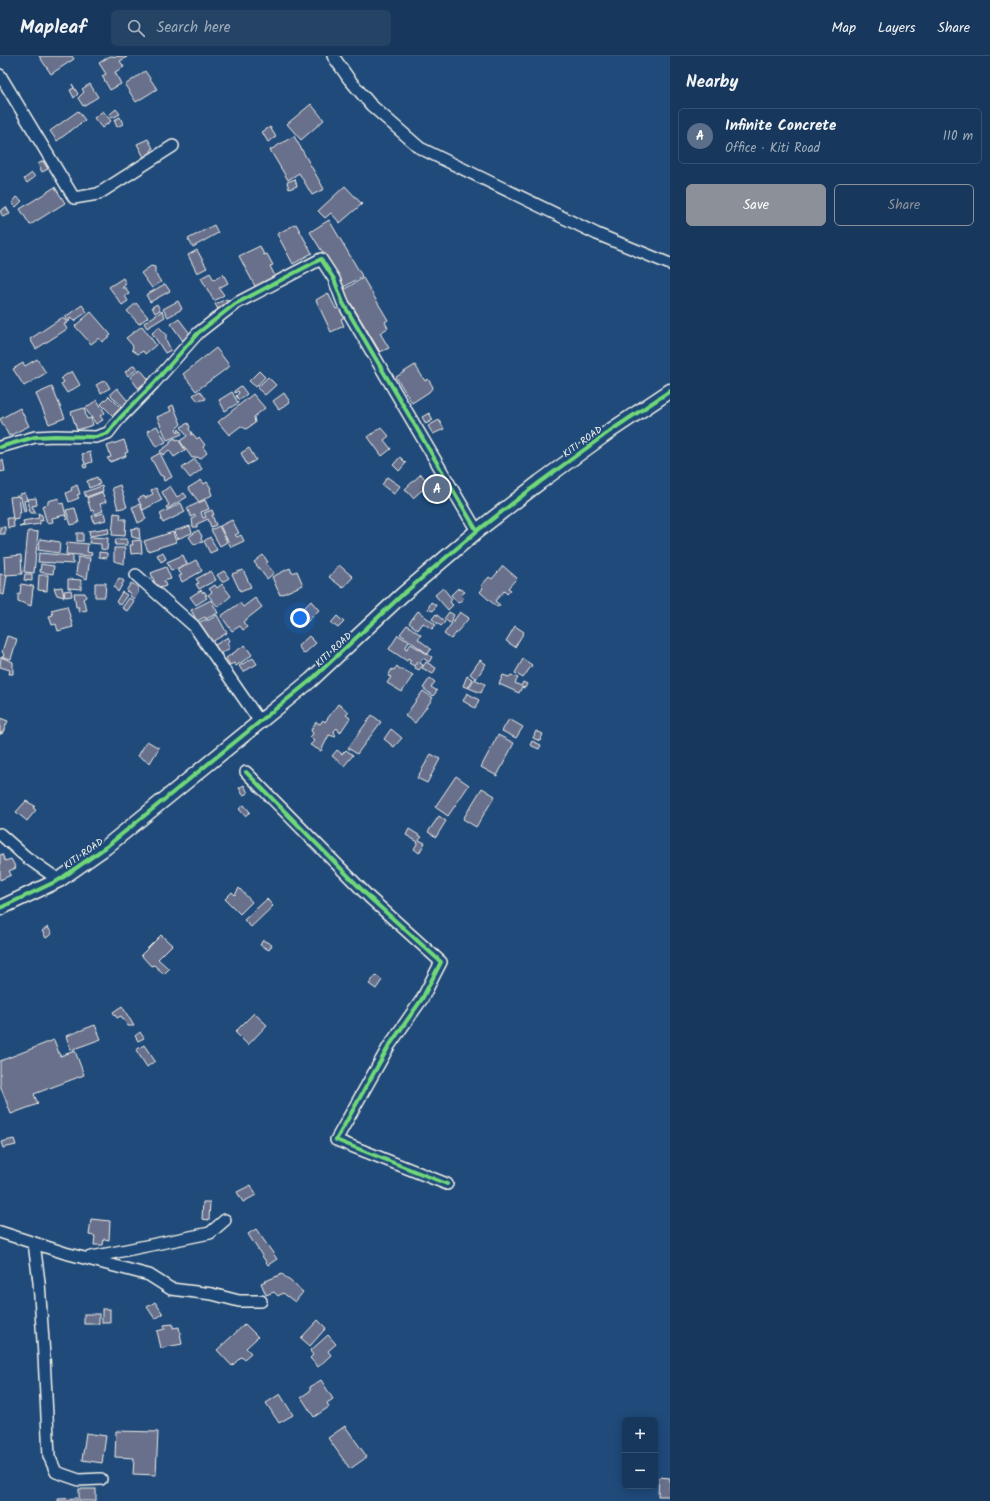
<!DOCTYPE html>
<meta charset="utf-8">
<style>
body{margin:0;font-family:Kalam,sans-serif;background:#244365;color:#f1f3f6}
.controls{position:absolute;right:12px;bottom:12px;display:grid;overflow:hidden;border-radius:6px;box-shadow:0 2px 10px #0003}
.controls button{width:36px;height:36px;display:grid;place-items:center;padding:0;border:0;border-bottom:1px solid #365272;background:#17385c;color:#f1f3f6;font:20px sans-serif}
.you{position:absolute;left:300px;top:562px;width:14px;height:14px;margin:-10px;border:3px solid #fff;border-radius:50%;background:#1a73e8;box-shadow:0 0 0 6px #1a73e833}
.badge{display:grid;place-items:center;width:26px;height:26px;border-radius:50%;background:#8c9099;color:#fff;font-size:13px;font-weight:700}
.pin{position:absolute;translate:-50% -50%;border:2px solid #fff;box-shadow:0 1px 4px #0006}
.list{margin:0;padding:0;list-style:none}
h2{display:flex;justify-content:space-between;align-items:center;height:52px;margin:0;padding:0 16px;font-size:17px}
h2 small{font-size:13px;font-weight:400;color:#9eacbb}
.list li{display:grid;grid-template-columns:26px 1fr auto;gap:12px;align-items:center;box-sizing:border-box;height:56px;margin:0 8px 8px;padding:0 8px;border:1px solid #365272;border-radius:6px}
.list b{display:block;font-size:15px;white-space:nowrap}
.list p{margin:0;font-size:13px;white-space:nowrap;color:#9eacbb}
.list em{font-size:13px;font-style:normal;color:#9eacbb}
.actions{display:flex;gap:8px;padding:12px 16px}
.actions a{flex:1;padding:9px 0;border:1px solid #8c9099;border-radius:6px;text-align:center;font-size:14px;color:#8c9099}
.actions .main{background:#8c9099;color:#fff}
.icon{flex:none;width:22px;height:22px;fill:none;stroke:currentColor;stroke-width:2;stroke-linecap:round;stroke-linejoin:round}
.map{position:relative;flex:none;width:670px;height:1445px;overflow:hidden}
header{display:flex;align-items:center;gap:24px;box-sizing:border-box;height:56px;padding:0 20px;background:#17385c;border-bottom:1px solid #365272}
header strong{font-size:19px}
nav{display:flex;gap:22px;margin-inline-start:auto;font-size:14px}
.search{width:280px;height:36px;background:#244365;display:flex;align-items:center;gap:10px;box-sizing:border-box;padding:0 14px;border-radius:6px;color:#9eacbb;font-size:15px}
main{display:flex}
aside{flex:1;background:#17385c}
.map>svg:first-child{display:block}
.building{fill:#686f8c;stroke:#f4f1e8}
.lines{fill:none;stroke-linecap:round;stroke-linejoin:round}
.minor-casing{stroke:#f4f1e8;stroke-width:14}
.tertiary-casing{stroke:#f4f1e8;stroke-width:17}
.minor{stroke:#1f4a7a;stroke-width:11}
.tertiary{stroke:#1f4a7a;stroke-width:14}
.cycleway-casing{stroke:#1f4a7a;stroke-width:6}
.cycleway{stroke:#71d979;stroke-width:4}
.labels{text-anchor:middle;stroke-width:4;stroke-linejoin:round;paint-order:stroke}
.street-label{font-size:10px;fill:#f4f1e8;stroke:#1f4a7a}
</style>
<header>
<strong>Mapleaf</strong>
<div class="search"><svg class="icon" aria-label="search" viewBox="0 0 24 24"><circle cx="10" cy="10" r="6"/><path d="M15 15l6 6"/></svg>Search here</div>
<nav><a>Map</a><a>Layers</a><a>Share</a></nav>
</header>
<main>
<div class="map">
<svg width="670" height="1445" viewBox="0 0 670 1445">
<rect width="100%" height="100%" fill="#1f4a7a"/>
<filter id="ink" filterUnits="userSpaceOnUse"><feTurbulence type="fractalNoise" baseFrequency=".025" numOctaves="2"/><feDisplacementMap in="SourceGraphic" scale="8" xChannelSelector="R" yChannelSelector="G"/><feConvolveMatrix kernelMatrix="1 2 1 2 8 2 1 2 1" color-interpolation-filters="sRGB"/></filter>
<g filter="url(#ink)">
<g class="building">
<path d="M39 0H72L74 3 51 18Z"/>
<path d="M110 0 127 1 120 5 124 11 115 16 121 28 110 34 102 20 106 18 99 7Z"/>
<path d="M145 15 157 33 136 46 125 29Z"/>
<path d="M72 28 78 38 74 42 70 34 74 32Z"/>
<path d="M90 28 98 41 83 50 78 42 84 36 82 33Z"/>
<path d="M311 48 324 64 301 84 287 68Z"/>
<path d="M116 53 120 58 112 62 109 59Z"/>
<path d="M78 55 85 64 57 85 50 75Z"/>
<path d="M103 55 111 65 102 72 94 62Z"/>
<path d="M120 61 123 68 117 71 114 64Z"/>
<path d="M270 71 276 81 268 86 262 76Z"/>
<path d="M294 80 324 133 312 139 299 117 288 124 270 94Z"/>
<path d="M148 83 153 92 151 95 154 101 146 105 137 88Z"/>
<path d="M43 105 48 113 42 116 38 108Z"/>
<path d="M32 117 35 121 27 127 24 123Z"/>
<path d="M295 123 297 130 289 133 287 126Z"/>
<path d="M345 130 362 148 340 167 331 157 325 162 318 155Z"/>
<path d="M55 131 65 147 30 169 20 153Z"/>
<path d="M17 141 22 145 16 151 12 147Z"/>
<path d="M6 151 10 158 3 161 0 155Z"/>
<path d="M329 164 362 220 344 231 310 176Z"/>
<path d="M296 168 312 197 293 208 277 178Z"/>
<path d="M214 169 218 177 193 191 188 183Z"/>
<path d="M260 190 264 199 267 198 273 209 270 210 276 222 256 232 239 200Z"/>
<path d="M197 194 207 212 197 217 188 199Z"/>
<path d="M151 210 155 211V217L161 226 152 232 141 217Z"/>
<path d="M210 217 214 224 223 218 228 227 219 232 224 239 214 245 201 222Z"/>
<path d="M123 222 126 228 122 232H126L129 238 125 240 128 245 122 249 109 231Z"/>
<path d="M363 222 388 264 385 266 388 272 380 277 389 292 380 296 343 234Z"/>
<path d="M165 228 170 235 150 246 146 239Z"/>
<path d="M328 237 336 253 340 251 345 261 341 263 344 270 331 276 316 244Z"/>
<path d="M227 243 230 250 219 255 215 248Z"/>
<path d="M178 245 182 253 168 261 163 253Z"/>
<path d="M136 247 148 261 139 268 127 255Z"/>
<path d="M157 248 160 254 155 257 152 251Z"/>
<path d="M82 249 87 256 74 265 70 262 69 266 65 261Z"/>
<path d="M162 255 165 261 147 272 144 267Z"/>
<path d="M91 256 111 279 102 286 99 282 91 288 75 270Z"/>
<path d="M63 261 67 267 64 268 67 273 36 293 30 283Z"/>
<path d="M179 263 191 279 183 285 171 268Z"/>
<path d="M142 270 156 289 145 298 143 295 138 298 132 294 133 290 126 282Z"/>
<path d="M159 271 166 278V284L171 294 165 297 152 277Z"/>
<path d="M216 292 230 310 196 335 183 318Z"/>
<path d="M37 303 46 317 24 330 13 313 23 307 25 310Z"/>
<path d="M134 309 137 313 128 320 125 316Z"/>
<path d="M415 309 425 325 428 323 433 331 429 336 412 347 396 321Z"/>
<path d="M140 313 149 324 138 332 130 321Z"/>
<path d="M72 315 80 329 67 337 61 328 64 326 61 322Z"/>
<path d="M259 315 265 321 256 331 249 325Z"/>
<path d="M268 321 276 329 265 339 257 332Z"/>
<path d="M105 324 110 332 101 337 96 329Z"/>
<path d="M241 330 247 338 239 344 236 340 239 337 238 335 235 337 234 335Z"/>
<path d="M52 331 65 362 49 368 36 338Z"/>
<path d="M117 332 127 344H132L123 352 110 338Z"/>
<path d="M200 335 206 343 198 345 193 339Z"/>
<path d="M232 336 238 347 225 355 219 344Z"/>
<path d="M284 337 290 346 279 354 273 345Z"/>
<path d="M253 338 265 352 254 361 255 367 246 373 241 370 229 379 218 366Z"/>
<path d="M109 340 121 352 113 360 101 348Z"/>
<path d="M97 344 105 357 100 360 103 364 96 368 85 352Z"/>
<path d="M173 349 181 368 176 373 178 377 179 373 182 378 167 384 157 361 171 355 169 351Z"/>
<path d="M20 352 29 370 9 380 0 363Z"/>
<path d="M84 352 87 363 91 362 93 369 77 374 71 356Z"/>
<path d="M429 357 433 364 426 368 422 361Z"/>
<path d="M439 364 444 373 433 378 428 370Z"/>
<path d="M188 367 190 371 189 373 192 377 191 379 193 378 197 383 199 381 205 389 203 391 207 397 200 403 198 401 192 402 180 385 187 380 181 371Z"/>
<path d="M157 370 166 386 156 391 147 375Z"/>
<path d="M381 371 389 380 384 384 391 393 382 400 368 381Z"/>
<path d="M175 382 176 384 178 383 185 394 174 401 169 394 163 399 160 395 170 388V385Z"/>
<path d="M124 384 128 396 125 397 126 400 110 406 107 402 111 401 107 390Z"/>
<path d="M249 392 256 404 247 409 241 397Z"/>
<path d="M90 396 92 406 86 408 87 411 84 412 83 409 85 408 82 398Z"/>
<path d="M160 397 172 421 164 425 163 422 164 421 160 419 151 402Z"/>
<path d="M400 401 406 407 399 415 393 409Z"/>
<path d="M195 403 202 413 190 422 182 412Z"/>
<path d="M3 404 5 415 0 416V405Z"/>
<path d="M421 418 429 428 413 442 405 433Z"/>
<path d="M97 421 100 428 89 432 87 425Z"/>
<path d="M387 421 400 430 394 438 382 429Z"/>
<path d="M201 424 204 428 207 426 211 432 210 433 212 439 199 446 188 432Z"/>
<path d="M77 429 80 438 77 439 79 442 69 446 66 437 72 434 71 432Z"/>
<path d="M120 429 127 451 118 453 112 432Z"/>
<path d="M102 430 103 435 86 441 84 436Z"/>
<path d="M170 430 177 441 184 437 187 441 167 453 166 451 169 449 162 436Z"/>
<path d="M156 432 162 444 143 454 138 443 144 440 145 442 153 438 151 434Z"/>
<path d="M102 436 106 446 100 448 103 455 95 458 93 454 91 455 87 442Z"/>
<path d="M25 437 27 444 24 445 26 455 24 456 20 438Z"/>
<path d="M19 440 21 457H19V463L13 464 10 441Z"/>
<path d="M36 442 37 449 32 450 36 457H30L28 443Z"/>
<path d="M59 442 60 448 63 447 67 464 65 459 52 462 53 466 47 467 42 450 48 448V445Z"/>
<path d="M205 444 209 453 201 456 203 462 206 461 204 457 212 454 214 459H212L216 469 211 471 208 463 197 468V471H193L192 463 195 461V459L191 461 187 452Z"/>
<path d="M181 447 185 456 163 467 161 463 162 462 160 458Z"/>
<path d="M140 448 146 463 138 467 132 451Z"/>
<path d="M75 452 79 467 71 469 66 454Z"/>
<path d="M38 457 42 459 43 465 40 464V468L19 471 24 469 23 465 39 462Z"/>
<path d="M104 457 106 464 94 467 92 460Z"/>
<path d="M114 457 121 458 120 463H126L125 480 112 479Z"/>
<path d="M7 462H13L14 471 8 472Z"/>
<path d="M232 464 239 477 235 479 237 481 241 479 244 485 231 491 220 470Z"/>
<path d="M190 470 192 477 177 483 174 475Z"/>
<path d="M219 470 227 486 220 490 211 474Z"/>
<rect x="0" y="471" width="5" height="7"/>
<path d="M108 472 109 477 90 480 89 475Z"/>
<path d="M139 472 140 483 132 481 131 473Z"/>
<path d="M198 474 202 480 201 483 203 486 194 488 189 481Z"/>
<path d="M28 475 38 476 34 517 24 516Z"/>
<path d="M173 476 176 486 148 495 144 485Z"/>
<rect x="77" y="477" width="6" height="8"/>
<path d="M90 481 108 482 107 494 101 493V488L89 487Z"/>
<path d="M210 481 217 494 210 497 204 485Z"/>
<path d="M40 483 60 486 59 497 38 494Z"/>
<path d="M116 483H127V489H115Z"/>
<path d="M141 484 142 497 131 498 130 489H133L132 485Z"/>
<path d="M67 486 88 488 87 496 92 497 91 500 66 498Z"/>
<path d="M114 492H125L124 508 114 505Z"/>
<path d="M99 496 107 497V502L99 501Z"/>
<path d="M163 496 166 503 161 506 157 499Z"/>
<path d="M39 497 73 500V508L38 506Z"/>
<path d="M21 499 22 518 5 519 4 501Z"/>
<path d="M183 499 187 508 171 515 167 506Z"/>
<path d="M263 499 268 506 266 507 274 517 267 523 254 506Z"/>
<path d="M78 501 90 502 87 523 76 518Z"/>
<path d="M196 504 202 515 182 526 179 520 182 519 177 514Z"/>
<path d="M41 508 54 510 53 518 40 516Z"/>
<path d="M339 509 353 521 343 532 329 521Z"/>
<path d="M503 510 517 522 508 532 511 534 507 538 504 535 495 545 500 549 497 551 480 536 483 532 481 530 489 521 492 523Z"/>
<path d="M166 511 171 523 164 525 166 530 157 533 151 517Z"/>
<path d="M290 512 292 517 297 515 303 529 280 539 272 521Z"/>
<path d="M243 514 251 531 240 535 232 518Z"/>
<path d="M211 515 216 524 199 533 196 528 199 527 196 523Z"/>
<path d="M224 515 229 522 222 526 217 519Z"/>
<path d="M0 518 7 519 4 539 0 538Z"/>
<path d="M25 518H32V525L24 524Z"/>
<path d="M39 519H48L47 535 38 534Z"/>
<path d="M119 522 124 525 118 536 114 531Z"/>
<path d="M68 523 81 524V533L68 532Z"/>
<path d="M95 527H106L105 541H95Z"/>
<path d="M131 527 138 531V537L134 543 130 540V537L126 535Z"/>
<path d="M21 528 33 530 34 532H33L31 550 18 545V538H20Z"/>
<path d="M222 528 231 540 218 551 208 539 212 536 209 533 215 529 217 532Z"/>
<path d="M62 531 64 541 57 539 54 532Z"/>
<path d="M443 532 452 543 450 546 453 549 448 554 435 539Z"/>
<path d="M458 532 460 534 461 533 465 536 461 539 464 542 458 547 451 539Z"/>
<path d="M71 534 72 540 65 541 64 535Z"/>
<path d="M201 534 203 537 204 535 207 539H205L207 542 196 549 190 541Z"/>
<path d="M122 536 127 539 120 549 116 546Z"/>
<path d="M74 537H85L86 541 83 543 87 554 79 556 78 553 79 551H76Z"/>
<path d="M129 542 134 545 127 555 122 552Z"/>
<path d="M255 542 262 551 243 566 247 571 243 574 240 570 232 575 221 560 240 547 243 551Z"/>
<path d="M211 544 218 557 206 563 205 561 197 565 191 554Z"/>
<path d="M311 545 319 554 306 567 298 558Z"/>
<path d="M431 546 436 549 433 555 428 553Z"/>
<path d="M67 550 73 571 58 575 56 568 52 569 49 560 53 559 51 554Z"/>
<path d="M418 555 436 569 432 573 423 567 418 574 409 567Z"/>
<path d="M449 556 454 559 450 567 444 563Z"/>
<path d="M460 556 469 562 451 583 444 578Z"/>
<path d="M436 558 445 566 441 570 432 563Z"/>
<path d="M217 559 227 577 210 587 198 567 204 564H209Z"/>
<path d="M337 560 344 566 338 572 331 567Z"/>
<path d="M407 569 421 579 418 583 431 593 428 598 400 578Z"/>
<path d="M515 570 524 576 515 591 506 585Z"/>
<path d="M398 579 409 586 405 592 407 593 411 588 432 601 429 606 423 602 420 607 423 609 419 614 415 612 418 607 417 606 414 610 409 607 411 604 408 602 407 605 389 593Z"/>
<path d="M7 580 17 583 11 603 3 601 4 598 2 596Z"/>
<path d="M309 580 316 587 304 598 298 590Z"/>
<path d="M228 581 230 585 227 587 230 592 220 598 215 589Z"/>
<path d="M245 589 252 599 236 610 234 607 230 609 226 602Z"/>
<path d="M1 601 13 606V618H9L10 614 0 611Z"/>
<path d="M253 602 257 608 243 616 239 610Z"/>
<path d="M523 603 532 609 523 622 515 617Z"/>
<path d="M480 604 486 608 476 623 470 618Z"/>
<path d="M426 606 436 612 433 618 422 612Z"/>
<path d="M397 610 400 613H402L413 619 402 636 387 627 391 621 388 620 392 613 394 614Z"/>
<path d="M503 619 509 621 511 619 518 622 515 627 521 630 523 626 527 628 525 632 522 631 519 637 499 628Z"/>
<path d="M467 620 472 623 468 632 463 630Z"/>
<path d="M430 622 435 626 431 631 437 635 433 640 423 632Z"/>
<path d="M474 623 485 628 481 637 469 632Z"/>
<path d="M423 635 433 642 415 667 405 660Z"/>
<path d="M467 637 479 644 475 652 463 645Z"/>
<path d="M338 648 349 656 346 659 350 662 340 677 337 672 334 675 336 681 329 679 321 695 310 689 314 685 310 681 313 678 311 674 316 666 320 668 323 664 325 666Z"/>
<path d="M372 659 381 666 357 698 348 692Z"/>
<path d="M0 662 8 665 2 678 1 676 0 679Z"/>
<path d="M509 663 523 671 516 682 502 675Z"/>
<path d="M391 673 402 682 394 691 384 683Z"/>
<path d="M536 675 543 678 540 685 533 682Z"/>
<path d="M498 679 514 687 497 720 481 711Z"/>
<path d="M147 685 159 692 150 707 138 700Z"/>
<path d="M532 685 541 689 539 693 530 689Z"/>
<path d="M337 694 342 698 346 694 353 699 344 710 332 700Z"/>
<path d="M431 698 440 703 427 727 417 722Z"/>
<path d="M456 720 469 729 448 760 435 751Z"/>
<path d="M244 729 248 737 243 739 239 732Z"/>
<path d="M482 732 495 740 476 771 463 763Z"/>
<path d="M26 745 35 750 33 752 36 754 27 765 16 756Z"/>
<path d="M244 749 250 756 245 760 239 753Z"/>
<path d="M439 760 446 765 436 781 428 776Z"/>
<path d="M409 773 422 781 419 784 425 787 419 797 414 793 418 786 406 779Z"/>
<path d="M2 798 5 805 11 803 16 812 9 815 11 819 0 824V799Z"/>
<path d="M239 832 252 846 240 858 225 843 232 836 235 839Z"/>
<path d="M267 843 273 850 251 871 244 864Z"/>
<path d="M48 871 52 878 46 882 42 875Z"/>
<path d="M161 879 172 889 158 903 169 913 164 918 154 909 151 910 141 899Z"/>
<path d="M263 884 272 889 269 894 260 889Z"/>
<path d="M376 919 382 924 376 933 369 928Z"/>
<path d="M122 950 134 970H128L121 960 117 962 113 956Z"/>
<path d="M254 957 267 969 248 989 235 976Z"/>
<path d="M95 969 101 983 71 994 66 980Z"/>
<path d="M140 976 144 982 138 985 135 980Z"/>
<path d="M54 984 60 1000 75 995 84 1019 34 1038 38 1048 11 1058 0 1029V1005Z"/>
<path d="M144 989 155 1005 147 1011 136 994Z"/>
<path d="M14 1083 16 1089 3 1092 1 1086Z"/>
<path d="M251 1129 256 1139 243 1146 237 1136Z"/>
<path d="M203 1146H210L209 1164 202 1163Z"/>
<path d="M91 1163 110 1165 109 1184 104 1183 103 1189H94L95 1180 89 1179Z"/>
<path d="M256 1173 277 1203 268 1209 248 1178Z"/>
<path d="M282 1218 303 1236 295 1246 283 1237 278 1240 274 1236 266 1239 261 1227Z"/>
<path d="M155 1246 163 1258 155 1263 147 1251Z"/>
<rect x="102" y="1253" width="8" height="14"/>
<rect x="84" y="1258" width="15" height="10"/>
<path d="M318 1264 326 1272 310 1290 301 1282Z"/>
<path d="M173 1268V1272L179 1271 182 1288 161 1292 157 1275 165 1273 164 1269Z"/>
<path d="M245 1268 258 1281 246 1292 251 1297 244 1303 241 1301 232 1310 217 1294Z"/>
<path d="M328 1279 336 1288 328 1295 331 1299 318 1311 310 1302 313 1299 310 1295Z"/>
<path d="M321 1324 333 1343 327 1347 329 1351 314 1361 301 1341 310 1335V1331Z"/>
<path d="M280 1338 293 1359 279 1367 266 1347Z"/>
<path d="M345 1370 367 1401 350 1413 328 1382Z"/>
<path d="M116 1375 158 1376 156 1419 133 1418 134 1402 115 1401Z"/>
<path d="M86 1377 106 1380 102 1407 82 1404Z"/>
<path d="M659 1421 670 1422V1440H658Z"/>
<rect x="79" y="1433" width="17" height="12"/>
<path d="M77 1442V1445H58V1443Z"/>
</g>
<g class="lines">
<g class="minor-casing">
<g id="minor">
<path d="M333 0 349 23 371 49 420 92 597 178 670 208"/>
<path d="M0 19 74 142 98 138 173 90"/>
<path d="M0 391 35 381 55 380 96 381 108 377 119 363 154 327 198 277 235 248 321 203 334 223 343 247 477 475"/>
<path d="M136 519 194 570 260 666"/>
<path d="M246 716 370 842 441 906 422 943 389 990 336 1084 447 1128"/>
<path d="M0 778 26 801 59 824"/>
<path d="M0 1176 65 1197 149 1219 171 1233 212 1238 239 1245H261"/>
<path d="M34 1187 39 1226 44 1300 49 1400 56 1416 79 1424 101 1423"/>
<path d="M87 1202 210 1177 225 1164"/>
</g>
</g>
<g class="tertiary-casing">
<path id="tertiary" d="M0 852 59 824 106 791 311 624 402 539 477 475 540 426 610 375 670 335"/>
</g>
<use href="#minor" class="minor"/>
<use href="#tertiary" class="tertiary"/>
<g class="cycleway-casing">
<g id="cycleway">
<path d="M0 391 35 381 55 380 96 381 108 377 119 363 154 327 198 277 235 248 321 203 334 223 343 247 477 475"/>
<path d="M246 716 370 842 441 906 422 943 389 990 336 1084 447 1128"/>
<path d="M0 852 59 824 106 791 311 624 402 539 477 475 540 426 610 375 670 335"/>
</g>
</g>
<use href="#cycleway" class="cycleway"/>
</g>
</g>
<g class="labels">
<g class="street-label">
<text transform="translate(582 385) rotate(-36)" y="4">KITI ROAD</text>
<text transform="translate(333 593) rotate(-43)" y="4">KITI ROAD</text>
<text transform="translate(83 797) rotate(-35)" y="4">KITI ROAD</text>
</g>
</g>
</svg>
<div class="controls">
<button>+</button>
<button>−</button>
</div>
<div class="you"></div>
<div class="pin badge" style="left:437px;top:433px;background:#5c6f8a">A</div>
</div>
<aside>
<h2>Nearby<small></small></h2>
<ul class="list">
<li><span class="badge" style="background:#5c6f8a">A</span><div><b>Infinite Concrete</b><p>Office · Kiti Road</p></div><em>110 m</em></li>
</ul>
<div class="actions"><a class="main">Save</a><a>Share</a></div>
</aside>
</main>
